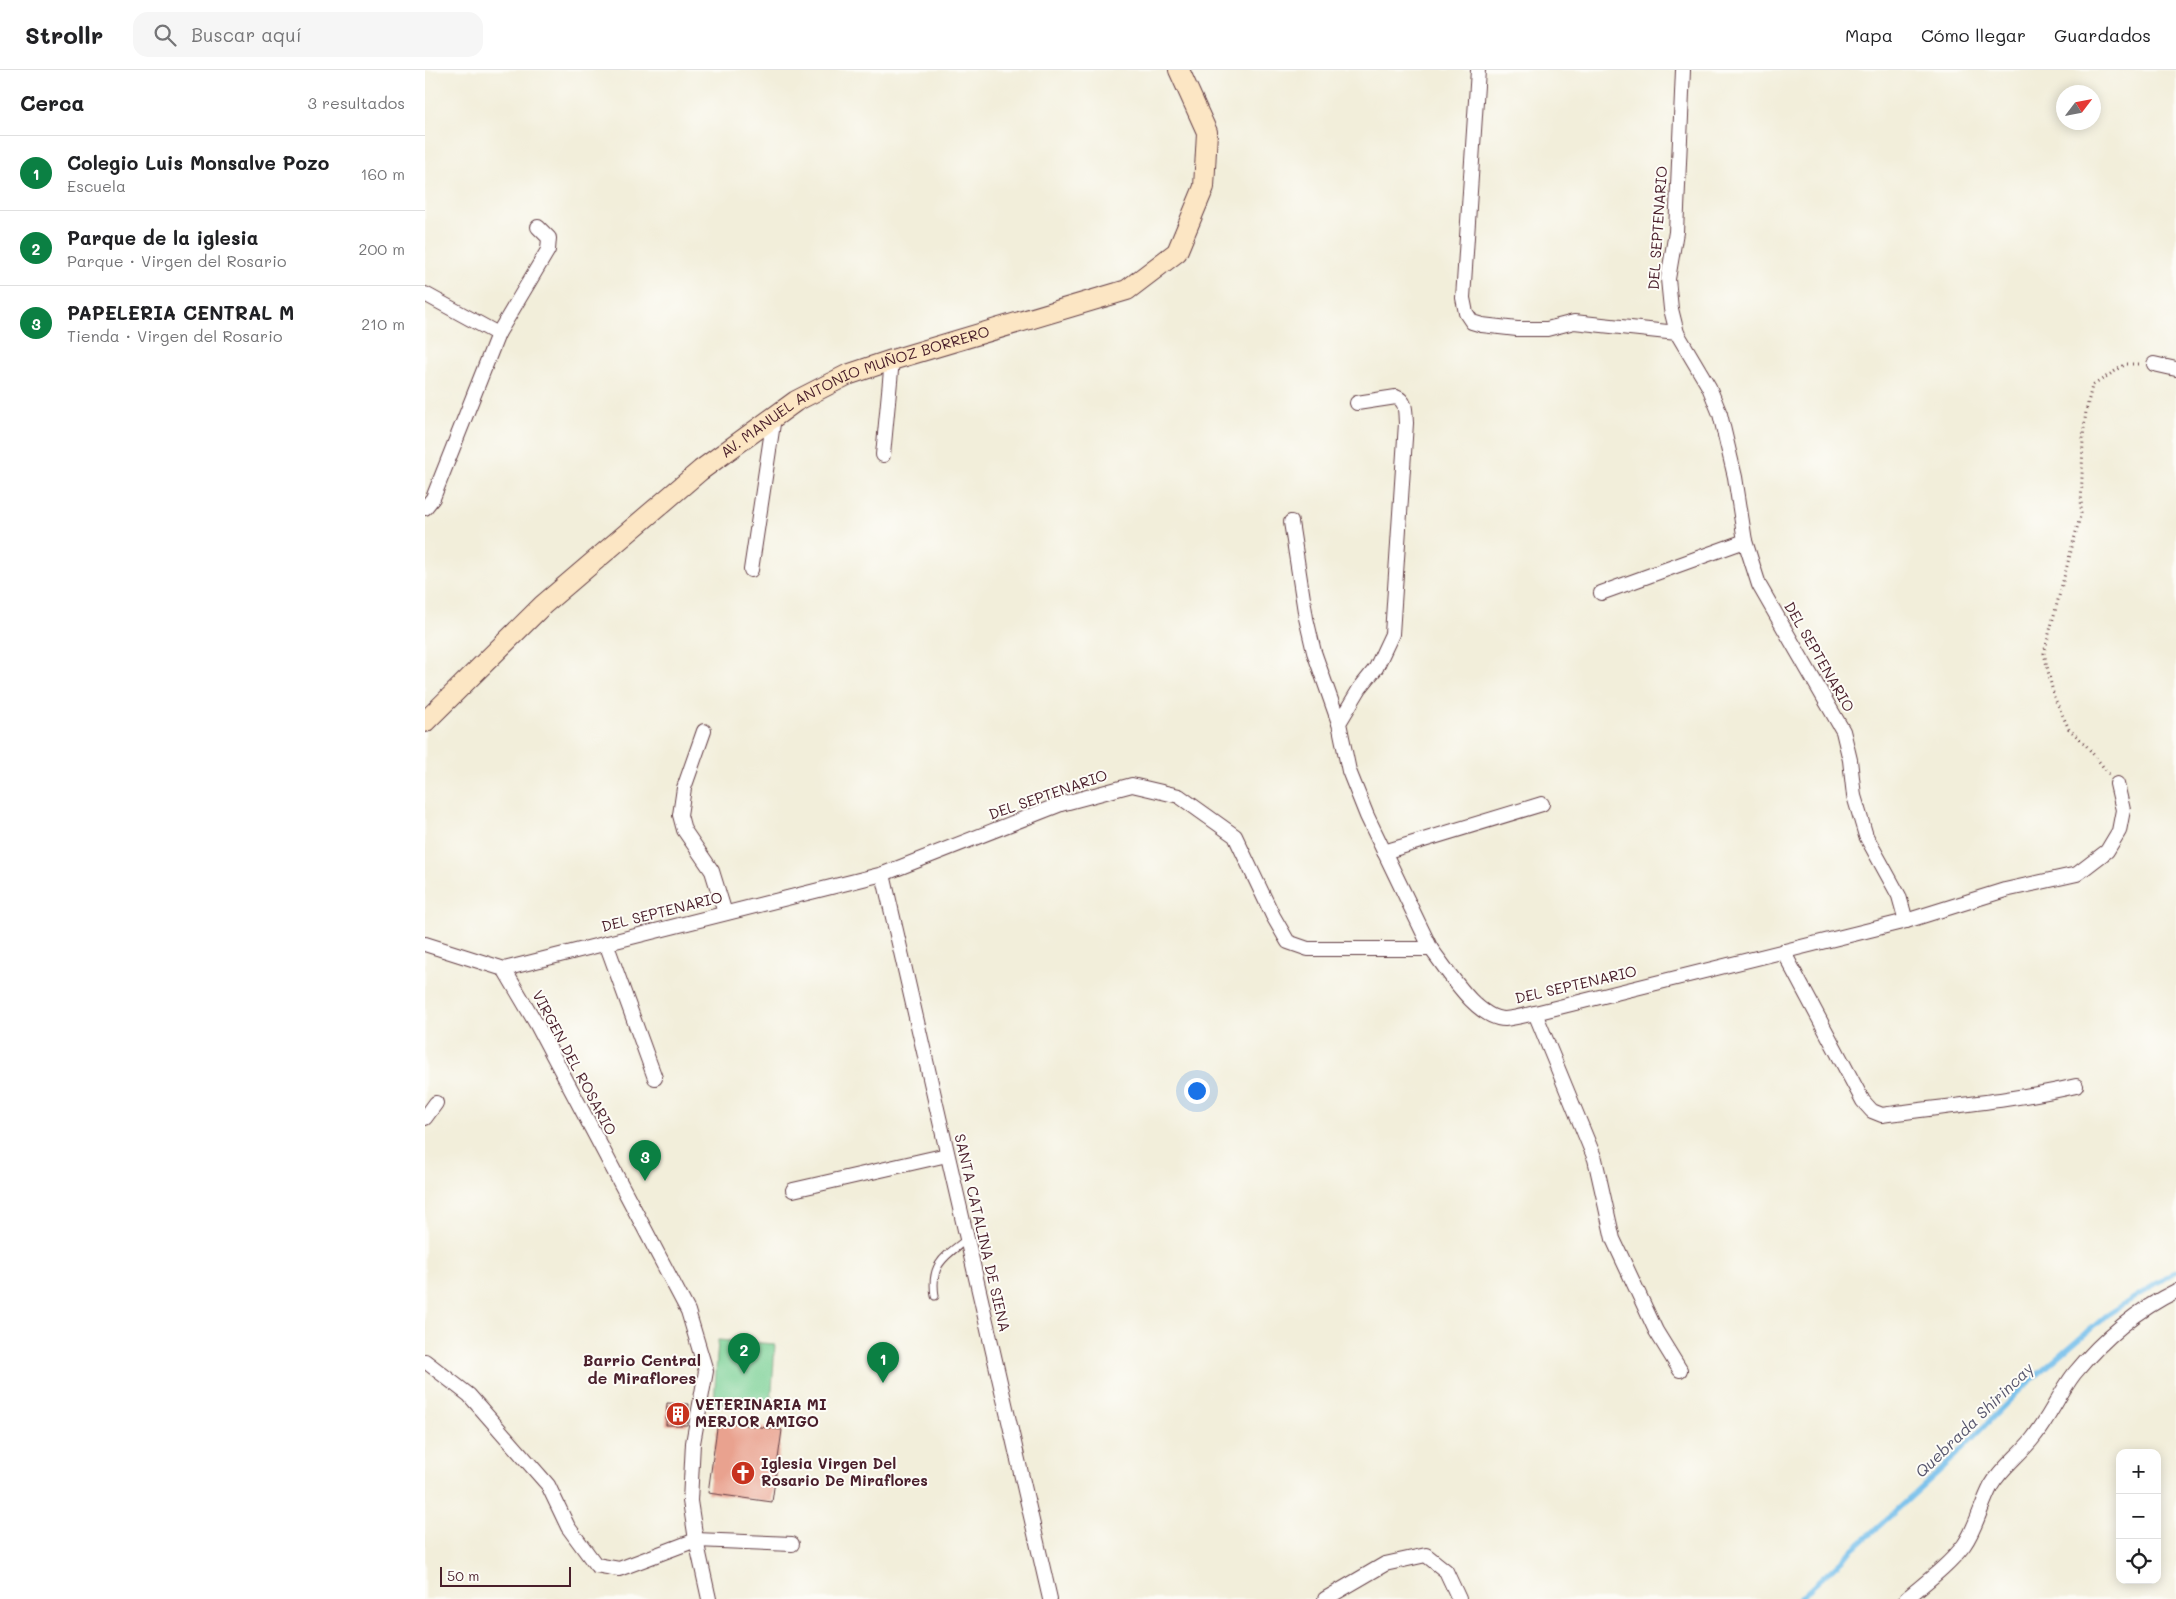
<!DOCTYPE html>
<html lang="es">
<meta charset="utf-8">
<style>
body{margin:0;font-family:Mali,sans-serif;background:#f6f6f6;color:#202124}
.controls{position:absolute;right:15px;bottom:15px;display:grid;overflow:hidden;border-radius:10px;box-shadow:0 2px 12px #0003}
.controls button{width:45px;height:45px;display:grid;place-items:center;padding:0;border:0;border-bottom:1px solid #e0e0e0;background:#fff;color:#202124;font:25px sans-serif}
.compass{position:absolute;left:1631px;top:15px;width:45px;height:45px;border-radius:50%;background:#fff;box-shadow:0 2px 12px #0003;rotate:58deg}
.scale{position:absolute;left:15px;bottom:12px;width:131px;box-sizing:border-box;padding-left:5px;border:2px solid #4a1f2b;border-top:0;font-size:14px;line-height:18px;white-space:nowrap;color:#4a1f2b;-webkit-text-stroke:4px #fdfcf7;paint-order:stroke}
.you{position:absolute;left:771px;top:1020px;width:18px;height:18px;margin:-12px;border:4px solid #fff;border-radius:50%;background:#1a73e8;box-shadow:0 0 0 8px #1a73e833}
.badge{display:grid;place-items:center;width:32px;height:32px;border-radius:50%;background:#0b8043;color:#fff;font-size:16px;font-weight:700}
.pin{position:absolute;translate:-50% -41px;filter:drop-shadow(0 1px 2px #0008)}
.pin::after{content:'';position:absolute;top:26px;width:18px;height:15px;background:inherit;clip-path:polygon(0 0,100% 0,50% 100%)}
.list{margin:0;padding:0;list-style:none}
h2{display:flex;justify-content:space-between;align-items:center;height:65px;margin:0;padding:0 20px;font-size:21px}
h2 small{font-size:16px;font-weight:400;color:#757577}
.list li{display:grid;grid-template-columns:32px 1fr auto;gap:15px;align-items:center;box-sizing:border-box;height:75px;padding:0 20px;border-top:1px solid #e0e0e0}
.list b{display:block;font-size:19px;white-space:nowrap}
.list p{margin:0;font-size:16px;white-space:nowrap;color:#757577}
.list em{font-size:16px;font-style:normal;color:#757577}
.icon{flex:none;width:28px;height:28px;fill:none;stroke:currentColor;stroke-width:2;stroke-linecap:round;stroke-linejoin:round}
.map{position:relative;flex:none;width:1751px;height:1529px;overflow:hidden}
header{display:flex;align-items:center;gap:30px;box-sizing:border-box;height:70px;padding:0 25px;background:#fff;border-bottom:1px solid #e0e0e0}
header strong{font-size:24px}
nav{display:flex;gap:28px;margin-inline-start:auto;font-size:18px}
.search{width:350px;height:45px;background:#f6f6f6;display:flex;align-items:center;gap:12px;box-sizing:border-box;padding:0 18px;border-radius:15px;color:#757577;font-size:19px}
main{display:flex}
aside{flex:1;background:#fff}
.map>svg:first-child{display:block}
.green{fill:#7ad095;stroke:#627860}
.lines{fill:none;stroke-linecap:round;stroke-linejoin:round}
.stream{stroke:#72beeb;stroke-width:5}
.building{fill:#e9a28f}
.lane-casing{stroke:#633e45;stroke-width:9}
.street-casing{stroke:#633e45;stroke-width:16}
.secondary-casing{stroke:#633e45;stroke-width:22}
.path{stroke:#633e45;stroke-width:3;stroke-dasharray:1 4;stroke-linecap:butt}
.lane{stroke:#fff;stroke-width:7}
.street{stroke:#fff;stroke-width:14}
.secondary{stroke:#fce6c4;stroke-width:20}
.labels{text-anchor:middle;stroke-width:4;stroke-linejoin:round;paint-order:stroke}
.street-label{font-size:15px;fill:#4a1f2b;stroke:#fdfcf7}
.poi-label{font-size:15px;font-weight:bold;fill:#4a1f2b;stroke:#fdfcf7;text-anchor:start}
.neighbourhood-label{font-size:16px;font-weight:bold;fill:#4a1f2b;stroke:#fdfcf7}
.water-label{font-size:16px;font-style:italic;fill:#58576e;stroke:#fdfcf7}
</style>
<header>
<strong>Strollr</strong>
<div class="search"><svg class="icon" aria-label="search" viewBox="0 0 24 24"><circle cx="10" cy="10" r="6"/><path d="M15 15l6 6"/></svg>Buscar aquí</div>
<nav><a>Mapa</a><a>Cómo llegar</a><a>Guardados</a></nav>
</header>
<main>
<aside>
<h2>Cerca<small>3 resultados</small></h2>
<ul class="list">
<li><span class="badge">1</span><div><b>Colegio Luis Monsalve Pozo</b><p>Escuela</p></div><em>160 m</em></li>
<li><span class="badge">2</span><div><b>Parque de la iglesia</b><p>Parque · Virgen del Rosario</p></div><em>200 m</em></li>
<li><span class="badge">3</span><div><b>PAPELERIA CENTRAL M</b><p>Tienda · Virgen del Rosario</p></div><em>210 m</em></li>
</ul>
</aside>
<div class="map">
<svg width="1751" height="1529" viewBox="0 0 1751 1529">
<rect width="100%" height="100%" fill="#fdfcf7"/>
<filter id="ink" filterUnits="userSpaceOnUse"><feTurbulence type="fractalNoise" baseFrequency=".02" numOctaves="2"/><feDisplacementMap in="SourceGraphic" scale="10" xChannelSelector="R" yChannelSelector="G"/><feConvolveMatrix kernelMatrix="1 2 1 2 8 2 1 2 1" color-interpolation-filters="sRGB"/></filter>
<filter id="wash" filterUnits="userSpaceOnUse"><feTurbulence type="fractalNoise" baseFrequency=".0096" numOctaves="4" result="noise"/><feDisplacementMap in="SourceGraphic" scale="20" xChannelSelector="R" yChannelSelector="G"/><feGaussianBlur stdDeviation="1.12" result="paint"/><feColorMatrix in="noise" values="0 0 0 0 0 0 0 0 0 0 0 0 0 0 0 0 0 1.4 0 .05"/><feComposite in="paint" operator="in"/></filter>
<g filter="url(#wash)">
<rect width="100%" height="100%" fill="#f2eeda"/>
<path class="green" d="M293 1270 350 1274 346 1337 289 1333Z"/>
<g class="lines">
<path class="stream" d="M1374 1529 1517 1399 1596 1319 1682 1245 1751 1201"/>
</g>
<g id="blocks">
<g class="building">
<path d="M242 1333 264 1334 262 1355H241Z"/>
<path d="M293 1351 357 1360 347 1432 283 1423Z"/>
</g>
</g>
</g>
<g filter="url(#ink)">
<use href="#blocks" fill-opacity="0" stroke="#633e45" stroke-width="1"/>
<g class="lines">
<g class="lane-casing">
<path id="lane" d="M510 1226C505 1194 519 1187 542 1169"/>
</g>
<g class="street-casing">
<g id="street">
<path d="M1053 0 1038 228 1041 243 1047 252 1057 255 1092 259H1122L1149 252 1252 263"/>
<path d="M0 224 73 264"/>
<path d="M1729 294 1751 299"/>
<path d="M932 333 971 327C982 331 980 342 981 353L967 564 951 598 935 618 914 653 924 701 942 746 1006 879"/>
<path d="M458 385 467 290"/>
<path d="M0 438 8 428 73 264 123 180 124 168 113 157"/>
<path d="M866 452 881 548 889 582 914 653"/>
<path d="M326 500 349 347"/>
<path d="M1176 523 1320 471"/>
<path d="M279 661 259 718 255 745 259 760 287 801 300 843"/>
<path d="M959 782 1117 734"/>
<path d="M458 804 625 1529"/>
<path d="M1481 851 1580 820 1652 804 1682 781 1694 761 1698 740 1692 714"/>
<path d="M181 873 230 1008"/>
<path d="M0 874 79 899 458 804 636 734 707 715 754 726 810 766 848 846 863 872 883 879H1006C1022 899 1051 949 1080 949 1090 948 1101 945 1110 943L1481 851 1474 826 1441 766 1429 726 1425 690 1418 661 1334 515 1320 471 1310 407 1295 344 1284 317 1252 263 1246 239 1243 209 1251 162 1258 0"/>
<path d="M1358 881 1438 1031 1447 1041 1457 1045C1522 1036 1587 1031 1651 1016"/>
<path d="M79 899 112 955 263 1241 281 1301 268 1373 265 1431 271 1470 284 1529"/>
<path d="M1110 943 1170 1089 1188 1169 1231 1261 1255 1300"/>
<path d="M0 1048 11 1033"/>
<path d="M368 1120 522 1085"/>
<path d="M0 1291 44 1325 123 1415 143 1457 171 1495 194 1499 271 1470 367 1474"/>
<path d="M900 1529 960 1494 1001 1485 1021 1501 1034 1529"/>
<path d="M1481 1529C1501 1512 1523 1496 1539 1475 1551 1458 1556 1435 1566 1416 1577 1397 1595 1385 1608 1368 1624 1348 1634 1324 1649 1304 1677 1270 1712 1240 1751 1221"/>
</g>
</g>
<g class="secondary-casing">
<g id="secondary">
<path id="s1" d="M0 652 118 535 276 400 371 331 422 305 467 290 702 220 752 182 779 117 782 62 754 0"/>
</g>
</g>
<path class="path" d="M1684 704 1660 674 1644 659 1629 627 1619 583 1656 443 1658 367 1661 341 1667 316 1701 294H1714"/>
<use href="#lane" class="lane"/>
<use href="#street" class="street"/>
<use href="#secondary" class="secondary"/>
</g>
</g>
<defs>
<g id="building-disc" transform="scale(1.25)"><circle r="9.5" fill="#c8321e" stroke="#fdfcf7"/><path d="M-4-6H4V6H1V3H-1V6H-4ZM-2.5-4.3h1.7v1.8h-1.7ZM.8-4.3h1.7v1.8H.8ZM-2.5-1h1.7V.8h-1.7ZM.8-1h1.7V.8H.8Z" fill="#fff"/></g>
<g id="church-disc" transform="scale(1.25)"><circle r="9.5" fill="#c8321e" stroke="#fdfcf7"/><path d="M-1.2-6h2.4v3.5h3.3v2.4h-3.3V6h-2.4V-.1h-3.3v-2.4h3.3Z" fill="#fff"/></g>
</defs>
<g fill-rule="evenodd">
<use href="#building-disc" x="253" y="1344"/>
<use href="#church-disc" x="318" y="1403"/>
</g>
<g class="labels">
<g class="street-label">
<text transform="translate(1233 158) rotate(-86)" y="5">DEL SEPTENARIO</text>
<text dy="5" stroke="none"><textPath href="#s1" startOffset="549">AV. MANUEL ANTONIO MUÑOZ BORRERO</textPath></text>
<text transform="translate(1394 587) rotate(60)" y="5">DEL SEPTENARIO</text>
<text transform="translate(623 725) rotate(-19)" y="5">DEL SEPTENARIO</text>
<text transform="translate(237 842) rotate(-14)" y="5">DEL SEPTENARIO</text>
<text transform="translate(1151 915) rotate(-13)" y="5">DEL SEPTENARIO</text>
<text transform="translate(149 993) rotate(62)" y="5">VIRGEN DEL ROSARIO</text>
<text transform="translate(557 1163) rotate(77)" y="5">SANTA CATALINA DE SIENA</text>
</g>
<g class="poi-label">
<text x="270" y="1340">VETERINARIA MI<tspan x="270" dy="17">MERJOR AMIGO</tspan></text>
<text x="336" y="1399">Iglesia Virgen Del<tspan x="336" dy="17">Rosario De Miraflores</tspan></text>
</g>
<g class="neighbourhood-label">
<text x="217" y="1296">Barrio Central<tspan x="217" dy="18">de Miraflores</tspan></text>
</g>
<g class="water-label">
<text transform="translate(1549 1350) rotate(-44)" y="6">Quebrada Shirincay</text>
</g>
</g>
</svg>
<div class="controls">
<button>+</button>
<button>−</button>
<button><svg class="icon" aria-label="locate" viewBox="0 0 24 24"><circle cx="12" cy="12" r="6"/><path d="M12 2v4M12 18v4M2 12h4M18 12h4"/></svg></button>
</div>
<svg class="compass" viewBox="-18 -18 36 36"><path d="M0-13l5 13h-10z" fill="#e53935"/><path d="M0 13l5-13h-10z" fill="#757577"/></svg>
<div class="scale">50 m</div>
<div class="you"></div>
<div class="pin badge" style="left:458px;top:1313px">1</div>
<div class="pin badge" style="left:319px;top:1304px">2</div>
<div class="pin badge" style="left:220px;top:1111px">3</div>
</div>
</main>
